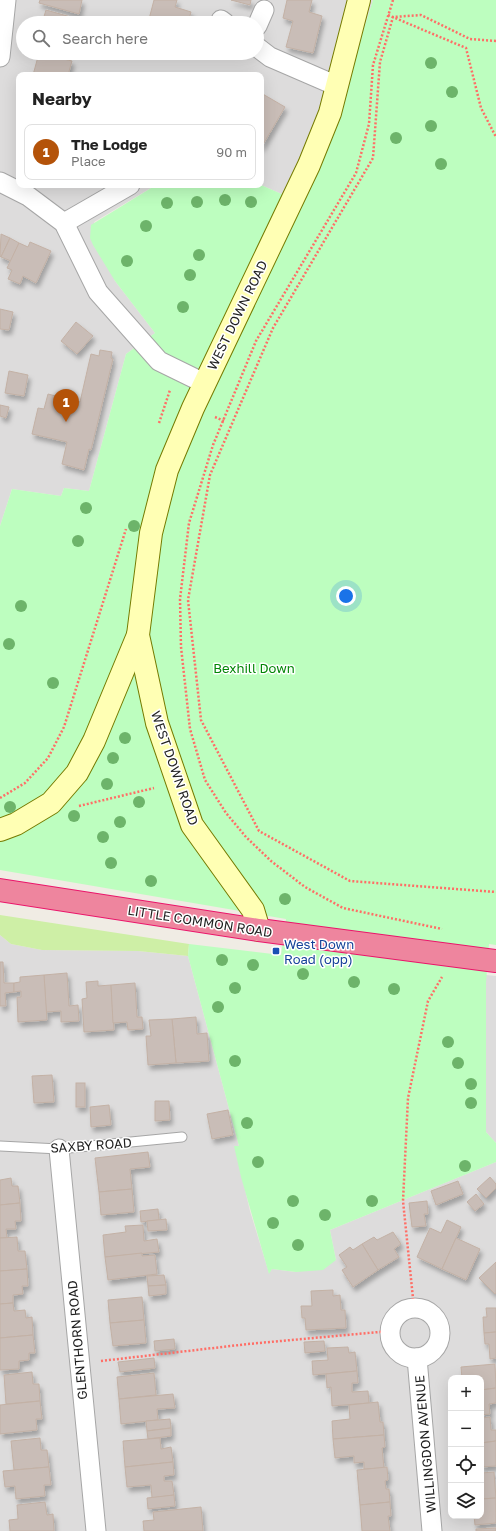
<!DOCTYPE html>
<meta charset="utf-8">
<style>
body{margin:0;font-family:"Golos Text",sans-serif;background:#f6f6f6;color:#222}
.controls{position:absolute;right:12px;bottom:12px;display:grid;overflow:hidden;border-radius:8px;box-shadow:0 4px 16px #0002}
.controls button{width:36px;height:36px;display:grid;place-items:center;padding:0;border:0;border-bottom:1px solid #e0e0e0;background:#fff;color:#222;font:20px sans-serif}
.you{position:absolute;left:346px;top:596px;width:14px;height:14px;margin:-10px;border:3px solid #fff;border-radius:50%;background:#1a73e8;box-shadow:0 0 0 6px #1a73e833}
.badge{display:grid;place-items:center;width:26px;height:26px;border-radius:50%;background:#b45309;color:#fff;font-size:13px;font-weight:700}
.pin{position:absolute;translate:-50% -33px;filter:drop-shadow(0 1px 2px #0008)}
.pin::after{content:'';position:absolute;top:21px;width:14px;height:12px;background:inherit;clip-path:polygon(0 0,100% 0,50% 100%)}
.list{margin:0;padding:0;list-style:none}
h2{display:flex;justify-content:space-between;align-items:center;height:52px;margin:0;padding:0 16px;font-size:17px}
h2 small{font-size:13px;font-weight:400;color:#767676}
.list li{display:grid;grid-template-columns:26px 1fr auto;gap:12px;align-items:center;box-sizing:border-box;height:56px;margin:0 8px 8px;padding:0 8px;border:1px solid #e0e0e0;border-radius:8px}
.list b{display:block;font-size:15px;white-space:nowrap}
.list p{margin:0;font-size:13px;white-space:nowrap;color:#767676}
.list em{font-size:13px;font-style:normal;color:#767676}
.icon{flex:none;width:22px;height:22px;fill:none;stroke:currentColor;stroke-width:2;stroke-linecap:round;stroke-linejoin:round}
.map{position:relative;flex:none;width:496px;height:1531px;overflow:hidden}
.search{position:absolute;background:#fff;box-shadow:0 4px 16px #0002;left:16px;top:16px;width:248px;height:44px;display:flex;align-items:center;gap:10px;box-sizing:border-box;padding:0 14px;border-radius:22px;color:#767676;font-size:15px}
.panel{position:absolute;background:#fff;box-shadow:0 4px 16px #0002;left:16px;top:72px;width:248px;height:116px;border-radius:8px}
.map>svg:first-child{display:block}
.residential{fill:#dddcdc;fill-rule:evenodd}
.grass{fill:#ceefa6}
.park{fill:#bdfebf}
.building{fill:#c9bdb7;stroke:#c3b1a5;filter:url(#shadow)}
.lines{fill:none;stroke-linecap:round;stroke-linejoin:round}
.lane-casing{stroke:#a6a6a6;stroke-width:11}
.street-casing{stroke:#a6a6a6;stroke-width:21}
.secondary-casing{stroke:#757b00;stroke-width:24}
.highway-casing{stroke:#ea156a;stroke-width:24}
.path{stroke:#ff6e66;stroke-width:2.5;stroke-dasharray:2 2;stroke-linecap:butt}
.lane{stroke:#fff;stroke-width:9}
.street{stroke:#fff;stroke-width:19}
.secondary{stroke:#ffffb4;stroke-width:22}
.highway{stroke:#ee859e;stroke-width:22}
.tree{fill:#6db46a}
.transit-dot{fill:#1a4fb4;stroke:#fff;stroke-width:1.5}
.labels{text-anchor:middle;stroke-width:3;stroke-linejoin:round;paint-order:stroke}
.street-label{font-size:13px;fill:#1f1f1f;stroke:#fff}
.park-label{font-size:13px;fill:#028706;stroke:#fff}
.transit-label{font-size:13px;fill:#164399;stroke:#fff;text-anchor:start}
</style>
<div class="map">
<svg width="496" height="1531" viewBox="0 0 496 1531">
<defs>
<filter id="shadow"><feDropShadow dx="2.5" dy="4.5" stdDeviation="2" flood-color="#0004"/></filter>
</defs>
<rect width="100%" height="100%" fill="#f0ece4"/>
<g class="residential">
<path d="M0 0H373L330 136 300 202 261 185V75H19V185H156L94 222 115 281 155 333 126 354 89 491 64 488 61 496 12 489 0 526ZM23 23H257V53H23Z"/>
<path d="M0 935 11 944 42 950 138 951 188 956 239 1146H235L250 1211 269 1273 272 1269 296 1272 336 1260 330 1230 496 1162V1531H0ZM451 1378H481V1516H451Z"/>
<path d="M486 975 496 976V1143L486 1132Z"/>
</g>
<path class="grass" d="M0 915 189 944 188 956 138 951 42 950 11 944 0 935Z"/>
<path class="park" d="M373 0H496V945L489 944 486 983V1132L496 1143V1162L330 1230 336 1260 323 1270 296 1272 272 1269 269 1274 241 1177 234 1146H239L188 956 189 944 281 955 286 919 0 870V526L12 489 61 496 64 488 89 491 126 354 155 333 115 281 93 245 90 238 91 225 156 185H261L300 202 330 136Z"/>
<g class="building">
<path d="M40 0H82L79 14 39 3Z"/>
<path d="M154 0H177L175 7 191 12 188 23H148Z"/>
<path d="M231 0H251L250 5Z"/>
<path d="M287 0H312L309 12 322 16 313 53 286 47 293 21 283 18Z"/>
<path d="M46 10 78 19 77 23H42Z"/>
<path d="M39 53 72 61 68 75H33Z"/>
<path d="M261 93 285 107 261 148Z"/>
<path d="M1 234 10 238 1 257 0 256Z"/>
<path d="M10 238 19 243 11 261 1 257Z"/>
<path d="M30 242 51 251 36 283 23 276 20 284 8 279 12 270 7 268 19 243 28 247Z"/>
<path d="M0 309 13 312 9 330 0 329Z"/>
<path d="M76 322 93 336 77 354 61 341Z"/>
<path d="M100 350 112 352 111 358 113 359 91 450 89 449 84 470 62 464 67 442 32 434 38 408 44 409 48 394 80 402 91 354 99 356Z"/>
<path d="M9 371 28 375 24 396 5 393Z"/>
<path d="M0 405 9 407 6 418 0 416Z"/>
<path d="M0 962H3L4 983H14V992L5 993 6 1006H0Z"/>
<path d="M67 973 69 1006 78 1005 79 1021 61 1022V1011L46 1012 44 975Z"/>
<path d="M44 975 47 1020 18 1022 17 997H21V991L14 992V983L20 982V977Z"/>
<path d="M98 981V986L111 985 114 1030 84 1032 82 999 87 998 86 982Z"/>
<path d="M135 983 137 1017H142L143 1029 128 1030 127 1022 113 1023 111 985Z"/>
<path d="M196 1017 197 1034 207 1033 209 1061 176 1063 172 1019Z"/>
<path d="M172 1019 176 1063 148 1065 146 1036H151L149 1020Z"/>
<path d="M52 1075 54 1102 34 1103 32 1076Z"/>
<rect x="76" y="1083" width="9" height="24"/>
<path d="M155 1101H169L170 1120 155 1121Z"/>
<path d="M109 1105 111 1125 91 1127 90 1107Z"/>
<path d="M228 1110 233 1135 212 1139 207 1114Z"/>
<path d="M148 1152 150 1167 130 1169 132 1189 99 1192 95 1158Z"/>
<path d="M490 1177 496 1184V1188L486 1198 477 1189Z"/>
<path d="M11 1178 12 1186H18L20 1203 0 1205V1180Z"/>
<path d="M458 1181 463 1194 436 1205 431 1191Z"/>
<path d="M132 1189 134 1212 101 1215 99 1192Z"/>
<path d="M476 1194 484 1204 475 1211 467 1202Z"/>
<path d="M427 1201 428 1214H424L426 1226 412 1227 409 1203Z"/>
<path d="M20 1203 21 1221H15L16 1229H6L7 1238H0V1205Z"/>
<path d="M158 1209 159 1220 141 1222 140 1211Z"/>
<path d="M166 1219 167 1230 148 1231 147 1221Z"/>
<path d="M447 1220 461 1227 442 1269 417 1257 430 1228 441 1233Z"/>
<path d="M143 1225 144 1241 157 1239 159 1252 105 1257 103 1235 126 1232 125 1226Z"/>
<path d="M393 1232 401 1244 394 1249 399 1257 378 1270 362 1244 374 1237 377 1240Z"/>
<path d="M17 1237 18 1251H25L27 1269 0 1271V1238Z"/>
<path d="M456 1238 480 1249 466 1280 442 1269Z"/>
<path d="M362 1244 378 1270 353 1287 342 1270 347 1267 339 1255 350 1247 353 1250Z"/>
<path d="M142 1253V1256L155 1255 157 1274 108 1280 105 1257Z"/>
<path d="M496 1262V1293L495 1294 479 1278Z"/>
<path d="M27 1269 28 1286H22L23 1294 13 1295V1303L0 1304V1271Z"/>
<path d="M164 1275 166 1285 148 1286 147 1276Z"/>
<path d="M166 1285V1294L149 1296 148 1286Z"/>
<path d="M333 1290V1296L340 1295 341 1310H345L346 1328 306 1330 305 1318H302L301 1306H312L311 1291Z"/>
<path d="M142 1297 144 1320 110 1323 108 1300Z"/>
<path d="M13 1303 14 1311 25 1310 26 1318 32 1317 33 1335 0 1338V1304Z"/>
<path d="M486 1308H496V1332L484 1333 483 1317H487Z"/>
<path d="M144 1320 146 1343 113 1346 110 1323Z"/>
<path d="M496 1332V1358L490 1359 489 1344H485L484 1333Z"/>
<path d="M33 1335 35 1353H29V1360L19 1361V1369L0 1370V1338Z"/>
<path d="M174 1339 175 1349 155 1351 154 1341Z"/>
<path d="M324 1341 325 1351 305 1353 304 1342Z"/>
<path d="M348 1347 349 1353 355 1352 357 1371 313 1375 312 1361 328 1360 327 1348Z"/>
<path d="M154 1358 155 1368 120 1372 118 1362Z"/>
<path d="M495 1364 496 1388 481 1390V1378H462L461 1367Z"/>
<path d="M357 1371 358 1383H352V1392L368 1391 369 1403 332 1406 331 1387 327 1388 326 1374Z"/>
<path d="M32 1372 33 1384H39L40 1401 6 1404 4 1375Z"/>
<path d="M154 1373 156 1395 119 1399 117 1377Z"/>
<path d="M496 1388V1403L489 1404 490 1414 481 1415V1390Z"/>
<path d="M173 1394 175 1408 157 1409 158 1420 121 1424 119 1399Z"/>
<path d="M40 1401 42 1419H36L37 1430 0 1434V1405Z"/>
<path d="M378 1402 380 1422H383L384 1435 333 1439 332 1421 350 1419 349 1405Z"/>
<path d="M490 1417 491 1430H496V1441L481 1443V1418Z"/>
<path d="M170 1419 171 1428 147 1431 146 1421Z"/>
<path d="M171 1428V1436L148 1439 147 1431Z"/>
<path d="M384 1435 385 1447 382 1448 384 1468 364 1469V1462L354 1463V1456L335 1458 333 1439Z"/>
<path d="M40 1438 41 1450H47L49 1467 14 1470 11 1441Z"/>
<path d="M160 1438 161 1449 171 1447 173 1462 125 1467 123 1441Z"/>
<path d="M496 1441V1466L481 1467V1443Z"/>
<path d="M173 1462 174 1475 164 1476V1481H172L174 1495 152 1498 151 1485 127 1487 125 1467Z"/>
<path d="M49 1467 51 1485H44L45 1496 16 1499 15 1486 5 1487 3 1471Z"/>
<path d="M387 1467 388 1480 385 1481 386 1489H389L390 1502 360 1505 357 1470Z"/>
<path d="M494 1472 496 1498 481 1499V1473Z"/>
<path d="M174 1495 175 1506 148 1509 147 1498Z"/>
<path d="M496 1498V1523L475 1525 474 1516H481V1499Z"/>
<path d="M45 1502 47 1515 53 1514 54 1531H10L9 1520 18 1519 17 1505Z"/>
<path d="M390 1502 391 1516H388L390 1531H362L360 1505Z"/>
<path d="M201 1507 203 1531H144L143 1521 154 1520 153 1512Z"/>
<path d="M496 1528V1531H476V1529Z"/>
</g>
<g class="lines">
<g class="lane-casing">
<path id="lane" d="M0 1146 59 1149 182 1137"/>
</g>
<g class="street-casing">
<g id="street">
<path d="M221 20 225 23"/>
<path d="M257 26 264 10"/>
<path d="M257 47 270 57 337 86"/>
<path d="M0 57 6 0"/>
<path d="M0 182 28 196 64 223 98 292 159 361 204 383"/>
<path d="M64 223 130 185"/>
<path d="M59 1149 96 1531"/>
<circle cx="415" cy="1333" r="25"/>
<path d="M417 1358 432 1531"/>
</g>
</g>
<g class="secondary-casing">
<g id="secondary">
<path d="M0 830 16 824 51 803 77 773 94 741 138 635"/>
<path d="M259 930 253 910 192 825 157 723 138 635 151 533 167 470 193 408 309 165 330 113 359 0"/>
</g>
</g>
<g class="highway-casing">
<path id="highway" d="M0 890 259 930 496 961"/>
</g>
<g class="path">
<path d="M393 0 373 65 369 124 356 173 256 341 213 445 189 523 180 599 181 647 190 729 205 780 226 813 246 837 271 861 305 887 343 908 442 929"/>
<path d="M388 15 466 48 481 108 496 137"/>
<path d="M496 41 470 39 421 15 393 17 380 62 373 158 273 328 210 475 188 600 201 720 259 831 350 881 496 892"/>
<path d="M215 417 224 421"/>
<path d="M159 423 170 390"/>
<path d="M0 798 25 783 48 758 64 727 126 529"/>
<path d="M79 806 154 788"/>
<path d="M414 1308 403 1201 408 1098 428 1001 442 977"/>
<path d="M101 1361 248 1344 390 1331"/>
</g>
<use href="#lane" class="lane"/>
<use href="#street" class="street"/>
<use href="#secondary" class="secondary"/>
<use href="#highway" class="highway"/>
</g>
<g class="tree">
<circle cx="431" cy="63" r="6"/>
<circle cx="452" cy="92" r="6"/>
<circle cx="431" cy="126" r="6"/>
<circle cx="396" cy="138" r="6"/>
<circle cx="441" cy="164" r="6"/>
<circle cx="225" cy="200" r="6"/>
<circle cx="197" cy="202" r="6"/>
<circle cx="251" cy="202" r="6"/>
<circle cx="167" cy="203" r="6"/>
<circle cx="146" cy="226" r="6"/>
<circle cx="199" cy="255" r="6"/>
<circle cx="127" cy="261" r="6"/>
<circle cx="190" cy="275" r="6"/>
<circle cx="183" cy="307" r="6"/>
<circle cx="86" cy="508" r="6"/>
<circle cx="134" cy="526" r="6"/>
<circle cx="78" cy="541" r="6"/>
<circle cx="21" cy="606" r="6"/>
<circle cx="9" cy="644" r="6"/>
<circle cx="53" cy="683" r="6"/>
<circle cx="125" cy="738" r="6"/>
<circle cx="113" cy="758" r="6"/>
<circle cx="107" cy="784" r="6"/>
<circle cx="139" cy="802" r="6"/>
<circle cx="10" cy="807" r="6"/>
<circle cx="74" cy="816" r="6"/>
<circle cx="120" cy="822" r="6"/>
<circle cx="103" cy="837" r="6"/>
<circle cx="111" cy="863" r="6"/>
<circle cx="151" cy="881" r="6"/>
<circle cx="285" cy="899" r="6"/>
<circle cx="222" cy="960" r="6"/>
<circle cx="253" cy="965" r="6"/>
<circle cx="303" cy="974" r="6"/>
<circle cx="354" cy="982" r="6"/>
<circle cx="235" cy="988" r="6"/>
<circle cx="394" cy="989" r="6"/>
<circle cx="218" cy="1007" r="6"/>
<circle cx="448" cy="1042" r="6"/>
<circle cx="235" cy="1061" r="6"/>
<circle cx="458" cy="1063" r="6"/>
<circle cx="471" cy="1084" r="6"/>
<circle cx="471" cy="1103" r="6"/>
<circle cx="247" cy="1123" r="6"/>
<circle cx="258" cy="1162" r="6"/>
<circle cx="465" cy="1166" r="6"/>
<circle cx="293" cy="1201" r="6"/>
<circle cx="372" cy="1201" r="6"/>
<circle cx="325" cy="1215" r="6"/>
<circle cx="273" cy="1223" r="6"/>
<circle cx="298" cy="1245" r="6"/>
</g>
<rect class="transit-dot" x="272" y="947" width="8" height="8" rx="2"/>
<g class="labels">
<g class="street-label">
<text transform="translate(237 315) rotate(-64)" y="5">WEST DOWN ROAD</text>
<text transform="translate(175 768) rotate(71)" y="5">WEST DOWN ROAD</text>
<text transform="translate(200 921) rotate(9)" y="5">LITTLE COMMON ROAD</text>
<text transform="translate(91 1145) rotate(-4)" y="5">SAXBY ROAD</text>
<text transform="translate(77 1340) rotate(-95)" y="5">GLENTHORN ROAD</text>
<text transform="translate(425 1444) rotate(-95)" y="5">WILLINGDON AVENUE</text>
</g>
<g class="park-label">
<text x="254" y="673">Bexhill Down</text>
</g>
<g class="transit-label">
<text x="284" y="949">West Down<tspan x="284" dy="15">Road (opp)</tspan></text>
</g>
</g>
</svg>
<div class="controls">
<button>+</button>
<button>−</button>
<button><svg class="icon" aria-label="locate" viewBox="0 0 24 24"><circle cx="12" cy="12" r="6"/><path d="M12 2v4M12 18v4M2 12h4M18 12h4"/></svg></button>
<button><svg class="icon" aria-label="layers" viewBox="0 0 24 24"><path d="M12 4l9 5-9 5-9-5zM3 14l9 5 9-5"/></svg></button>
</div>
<div class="you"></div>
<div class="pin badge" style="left:66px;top:422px">1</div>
<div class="search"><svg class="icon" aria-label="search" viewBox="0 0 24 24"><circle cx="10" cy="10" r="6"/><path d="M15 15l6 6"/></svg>Search here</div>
<section class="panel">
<h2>Nearby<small></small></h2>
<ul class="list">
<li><span class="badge">1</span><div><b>The Lodge</b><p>Place</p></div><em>90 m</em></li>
</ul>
</section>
</div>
